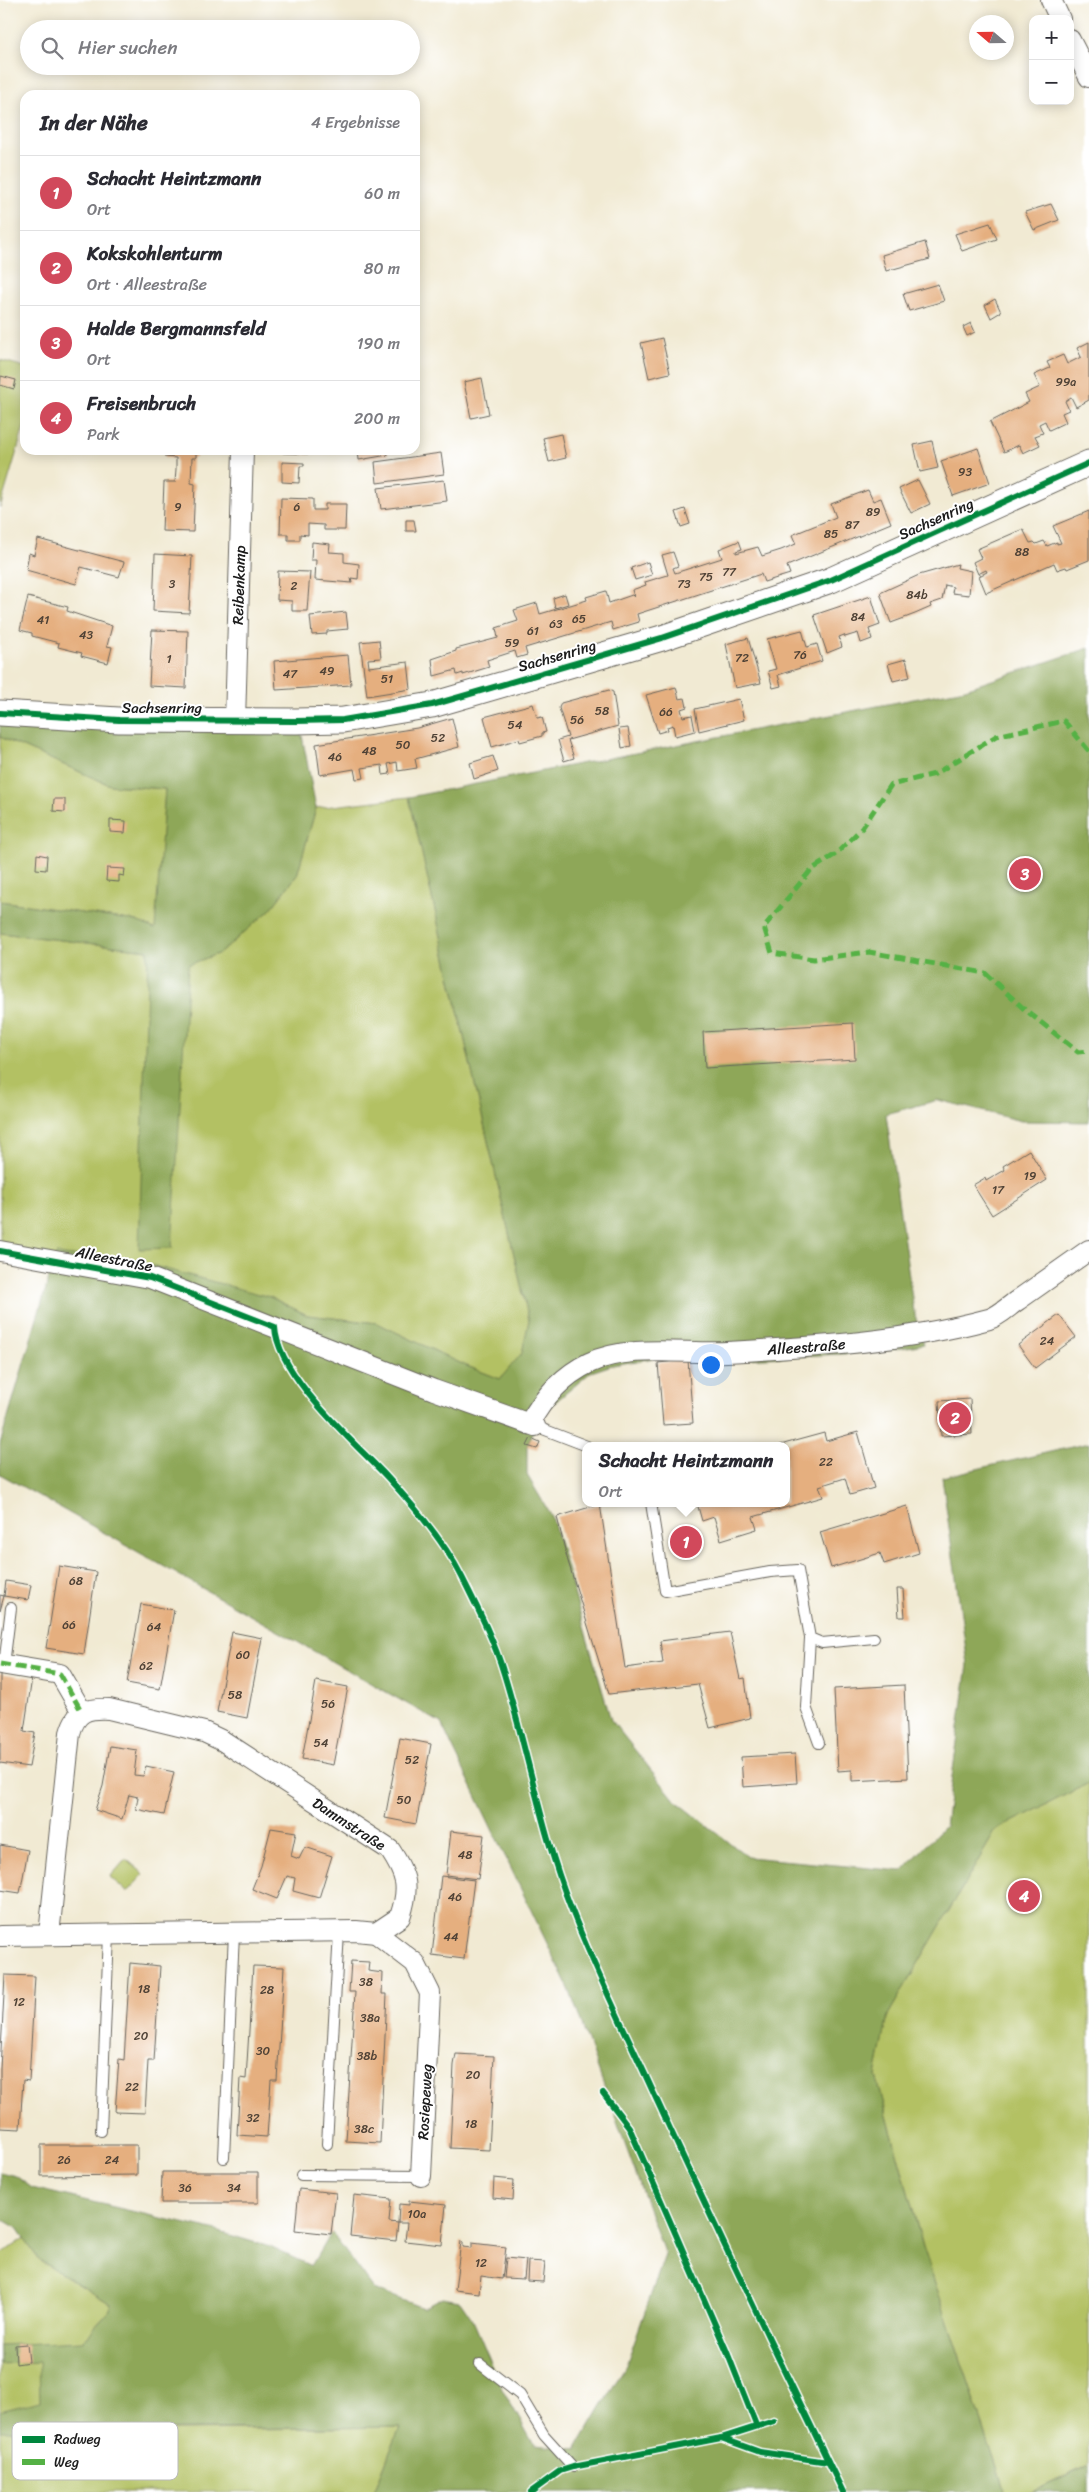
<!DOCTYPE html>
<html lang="de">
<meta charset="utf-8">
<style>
body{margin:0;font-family:Sriracha,sans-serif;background:#f2f2f3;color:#2b2b33}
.controls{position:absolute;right:15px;top:15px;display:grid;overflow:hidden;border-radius:10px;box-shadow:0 2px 12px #0003}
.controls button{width:45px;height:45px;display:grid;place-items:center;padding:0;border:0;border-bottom:1px solid #e1e1e2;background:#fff;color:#2b2b33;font:25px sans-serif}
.compass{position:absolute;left:969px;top:15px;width:45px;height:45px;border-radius:50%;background:#fff;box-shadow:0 2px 12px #0003;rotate:290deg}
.you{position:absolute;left:710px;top:1364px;width:18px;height:18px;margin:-12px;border:4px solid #fff;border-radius:50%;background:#1a73e8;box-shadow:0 0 0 8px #1a73e833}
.badge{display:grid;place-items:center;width:32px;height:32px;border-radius:50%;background:#d1495b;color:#fff;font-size:16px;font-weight:700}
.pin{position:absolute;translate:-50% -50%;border:2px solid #fff;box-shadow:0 1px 5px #0006}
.popup{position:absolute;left:582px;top:1442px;width:208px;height:65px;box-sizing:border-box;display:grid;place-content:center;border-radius:10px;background:#fff;filter:drop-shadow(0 1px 4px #0005);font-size:16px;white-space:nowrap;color:#7c7c81}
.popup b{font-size:19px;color:#2b2b33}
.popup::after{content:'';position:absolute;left:50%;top:100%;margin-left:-10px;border:10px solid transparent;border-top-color:#fff}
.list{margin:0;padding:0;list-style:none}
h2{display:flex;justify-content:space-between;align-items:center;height:65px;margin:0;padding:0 20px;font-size:21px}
h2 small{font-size:16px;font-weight:400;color:#7c7c81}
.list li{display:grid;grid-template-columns:32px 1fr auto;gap:15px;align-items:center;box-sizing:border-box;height:75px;padding:0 20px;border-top:1px solid #e1e1e2}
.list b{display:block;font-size:19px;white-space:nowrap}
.list p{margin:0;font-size:16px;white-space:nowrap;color:#7c7c81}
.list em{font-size:16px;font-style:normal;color:#7c7c81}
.icon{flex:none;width:28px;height:28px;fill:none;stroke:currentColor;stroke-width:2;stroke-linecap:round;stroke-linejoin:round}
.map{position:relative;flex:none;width:1089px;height:2492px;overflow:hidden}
.search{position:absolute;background:#fff;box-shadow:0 2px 12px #0003;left:20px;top:20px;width:400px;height:55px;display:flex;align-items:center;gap:12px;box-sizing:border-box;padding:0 18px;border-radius:28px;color:#7c7c81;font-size:19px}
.panel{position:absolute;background:#fff;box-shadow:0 2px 12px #0003;left:20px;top:90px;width:400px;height:365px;border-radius:15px}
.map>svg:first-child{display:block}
.green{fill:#b3c163;stroke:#686e40}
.forest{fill:#8ea759;stroke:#55623a}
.building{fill:#e5af7f}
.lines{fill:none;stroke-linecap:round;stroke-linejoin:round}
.service-casing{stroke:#67645c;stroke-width:12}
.minor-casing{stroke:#67645c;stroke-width:22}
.tertiary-casing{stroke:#67645c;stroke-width:27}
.service{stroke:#fff;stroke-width:10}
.minor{stroke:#fff;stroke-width:20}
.tertiary{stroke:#fff;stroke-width:25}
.quiet{stroke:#55b145;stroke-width:5;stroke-dasharray:10 5;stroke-linecap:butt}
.cycleway-casing{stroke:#fff;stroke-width:9}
.cycleway{stroke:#00873e;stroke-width:6}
.labels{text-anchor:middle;stroke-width:4;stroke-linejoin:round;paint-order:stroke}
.number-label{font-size:12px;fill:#4e4135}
.street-label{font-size:15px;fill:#1c1c1c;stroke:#fff}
.key{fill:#fff;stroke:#bbb;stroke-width:1}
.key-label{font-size:14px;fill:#1c1c1c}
</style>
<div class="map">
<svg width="1089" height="2492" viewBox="0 0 1089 2492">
<rect width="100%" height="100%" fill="#fff"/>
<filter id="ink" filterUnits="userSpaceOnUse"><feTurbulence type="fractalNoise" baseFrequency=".02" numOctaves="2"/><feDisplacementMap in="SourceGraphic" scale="10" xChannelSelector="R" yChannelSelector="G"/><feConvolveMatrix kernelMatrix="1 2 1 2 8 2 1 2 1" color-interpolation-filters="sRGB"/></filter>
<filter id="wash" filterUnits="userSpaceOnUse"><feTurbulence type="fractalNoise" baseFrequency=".0096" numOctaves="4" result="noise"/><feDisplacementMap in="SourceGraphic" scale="20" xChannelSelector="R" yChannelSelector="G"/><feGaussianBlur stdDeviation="1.12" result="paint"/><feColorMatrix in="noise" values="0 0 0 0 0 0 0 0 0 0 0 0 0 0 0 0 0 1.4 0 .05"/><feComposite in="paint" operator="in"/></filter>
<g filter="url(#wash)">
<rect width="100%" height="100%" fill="#f1ead3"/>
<g class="green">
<path d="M0 360 25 367V424L0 508Z"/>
<path d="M0 737 110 785 165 789 156 930 136 921 0 901Z"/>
<path d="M409 797 529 1320 523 1353 500 1379 464 1365 377 1323 307 1315 270 1297 0 1250V933L148 950 220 953 270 910 297 875 316 808Z"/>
<path d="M1089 1783V2465L1032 2492H1005L923 2247 876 2076 888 2015 996 1830Z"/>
<path d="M126 1859 144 1874 127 1892 110 1877Z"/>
<path d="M24 2238 39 2260 111 2304 107 2314 82 2341 42 2432 400 2427 374 2492H0V2255Z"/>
</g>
<g class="forest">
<path d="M1089 648V1122L1021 1121 938 1100 886 1114 914 1312 924 1344 879 1352 724 1360 660 1357 612 1365 591 1372 548 1408 533 1431 527 1446V1475L552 1517 611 1720 675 1800 748 1857 902 1871 945 1826 968 1665 942 1477 1089 1443V1783L996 1830 888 2015 876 2076 923 2247 1005 2492H374L400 2427 0 2431V2411L40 2401 39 2362 0 2364V2345L82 2341 107 2314 111 2304 39 2260 17 2228 0 2218V2172L16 2176 32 2188 213 2230 270 2247 311 2266 331 2232 373 2289 423 2308 442 2298 460 2301 473 2320 502 2388 534 2445 576 2449 626 2365 665 2255 569 1989 441 1723 0 1474V1444L56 1254 151 1265 270 1297 307 1315 377 1323 464 1365 500 1379 522 1353 529 1320 409 797 965 689Z"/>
<path d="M0 715 300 725 316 808 297 875 270 910 220 953 188 965 172 1248 139 1249 148 950 0 933V901L136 921 155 929 165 789 110 785 0 737Z"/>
<path d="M1089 2465V2492H1032L1086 2467Z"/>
</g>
<g id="blocks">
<g class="building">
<path d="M1051 204 1059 220 1034 230 1025 212Z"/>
<path d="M990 223 997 239 962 251 955 234Z"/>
<path d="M925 242 930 259 886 271 882 255Z"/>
<path d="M938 284 944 301 909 311 903 294Z"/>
<path d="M995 299 1001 312 991 318 985 305Z"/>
<path d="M971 323 975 332 967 336 963 327Z"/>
<path d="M662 338 670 373 649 378 641 343Z"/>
<path d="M1089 342V400L1076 407 1071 397 1065 401 1069 410 1062 413 1066 422 1049 430 1045 421 1039 424 1043 433 1035 436 1040 445 1023 453 1019 445 1004 452 990 422 1029 402 1025 394 1040 387 1034 375 1050 368 1047 362 1063 355 1067 364 1081 357 1077 348Z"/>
<path d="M1 376 16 380 14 389 0 385Z"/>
<path d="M482 378 489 414 471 418 464 382Z"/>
<path d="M561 434 566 458 549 462 543 438Z"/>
<path d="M932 441 938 468 920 472 914 445Z"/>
<path d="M978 448 990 483 953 496 941 461Z"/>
<path d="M165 450H196V458H192L191 483 195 484 193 532 162 531 164 482H175L176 469V458L165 457Z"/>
<path d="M283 450H311L310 454 283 453Z"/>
<path d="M358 450H387L388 455 359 460Z"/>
<path d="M441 453 444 474 377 483 375 462Z"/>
<path d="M282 462 304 463V466H300L299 483 282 482Z"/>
<path d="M444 480 447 501 381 509 378 488Z"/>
<path d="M918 480 930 504 911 513 899 489Z"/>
<path d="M868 490 873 501 881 498 891 523 787 566 790 574 764 582 761 574 637 614 639 622 613 630 611 622 525 648 527 655 517 658 515 651 487 660 489 667 463 675V673L457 675 456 670 434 676 432 659 456 651V649L498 638 496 628 518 621 514 610 537 603 540 614 587 600 586 597 606 591 609 603 632 595 634 597 632 590 646 585 645 582 668 575 662 555 673 552 678 566 673 568 675 573 722 558 719 549 739 541 742 549 736 551V553L758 547 762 556 781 550 796 544 792 535 836 517 831 504Z"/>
<path d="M281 498 313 499V510H325V504H346L345 530H324V525L308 524V535L300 534V540H288V534H280Z"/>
<path d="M685 509 690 524 681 527 676 512Z"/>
<path d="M1089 511V560L1067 569 1066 567 1057 570 1054 563 986 593 979 576 987 572 986 570 978 574 973 562 981 558 977 549 1023 529 1030 543 1034 542 1036 544 1044 541 1047 546 1057 542V544L1061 543 1053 526Z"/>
<path d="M406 520H414L416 531H406Z"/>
<path d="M38 539 124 562 119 577 81 567 76 584 26 570 29 553 34 555Z"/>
<path d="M312 542 330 544 329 552 344 553V562L359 564 358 579 351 578 352 583 315 580 316 560H311Z"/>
<path d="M155 554 192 556 189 613 153 611Z"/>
<path d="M648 562 652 575 635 580 631 568Z"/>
<path d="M958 564 957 568 971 571 969 595 952 593 953 587 945 585 942 600 930 604 931 607 915 614 891 623 880 593 919 575Z"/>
<path d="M278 571 310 572 307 611H292V601L277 600Z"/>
<path d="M565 594 568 604 555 608 553 598Z"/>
<path d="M871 596 880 625 869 629 872 639 861 643 858 633 845 637 844 635 839 637 842 647 827 653 814 615Z"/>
<path d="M28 597 68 607 67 611 112 626 107 646 112 647 108 663 81 656 82 653 58 647 59 643 32 636V633L20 630Z"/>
<path d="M346 612 348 629 327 631V634L312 635 310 616Z"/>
<path d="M152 630 188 631 186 688 149 686Z"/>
<path d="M802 630 807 647 817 644 822 661 778 675 781 686 773 688 768 671 776 669 767 639Z"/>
<path d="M748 638 761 683 735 688 726 644Z"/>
<path d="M379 640 381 658 368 659 369 667 408 662 411 689 367 696 360 642Z"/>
<path d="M348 655 351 685 276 690 274 661Z"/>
<path d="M906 659 910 677 893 681 888 664Z"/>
<path d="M676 687 679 699 685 698 687 707 681 709 683 717 692 715 695 731 675 736 673 725 667 727 668 730 658 733 646 695Z"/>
<path d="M609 690 613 692 618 726 568 740 574 758 564 761 558 740 568 737 559 708 561 703Z"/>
<path d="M739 699 744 720 699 731 695 709Z"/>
<path d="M533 704 537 718 542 717 546 732 542 733V736L520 742 519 739 492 747 484 717Z"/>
<path d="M452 718 459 747 415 759 417 768 398 771 397 762 388 764 390 774 383 775 382 765 362 768 364 778 356 779 354 769 320 775 316 744 417 728Z"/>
<path d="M628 728 631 746 622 748 619 729Z"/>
<path d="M493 756 498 771 474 779 470 763Z"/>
<path d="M54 799H65V812L53 811Z"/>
<path d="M110 820 126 821 125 833 110 832Z"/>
<path d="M37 854 47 856 46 870 36 869Z"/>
<path d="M107 868 125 869 124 876 119 875V882L106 881Z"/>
<path d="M853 1023 855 1059 705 1068 703 1032Z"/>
<path d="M1029 1150 1047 1180 992 1215 973 1185 985 1178 986 1181 1005 1170 1003 1166Z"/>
<path d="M1059 1315 1076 1337 1035 1368 1018 1345Z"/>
<path d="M688 1360 693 1423 663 1425 658 1363Z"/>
<path d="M970 1399 972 1434 941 1436 939 1401Z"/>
<path d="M858 1432 874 1488 850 1495 845 1478 819 1486 823 1497 753 1517 757 1529 721 1540 714 1517 702 1521 697 1503H786V1446L780 1445 824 1433 826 1441Z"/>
<path d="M531 1438 540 1442 537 1449 527 1446Z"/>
<path d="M600 1504 625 1668 663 1663 660 1641 730 1632 740 1679 745 1678 750 1718 710 1728 698 1684 609 1694 567 1558 557 1517Z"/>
<path d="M907 1506 919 1553 884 1564 880 1553 831 1568 820 1532Z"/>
<path d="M59 1566 96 1572 84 1654 46 1648Z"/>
<path d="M6 1581 31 1585 28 1600 4 1596 0 1611V1595L4 1596Z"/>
<path d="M897 1589H903L905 1617H899Z"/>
<path d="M141 1604 174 1610 160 1689 127 1683Z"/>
<path d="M232 1632 262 1638 247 1718 217 1712Z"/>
<path d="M0 1673 32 1678 24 1731 35 1733 29 1767 0 1763Z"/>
<path d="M316 1681 348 1687 333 1765 302 1759Z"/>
<path d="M904 1685 908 1778 852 1781V1770L838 1771 834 1689Z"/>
<path d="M400 1738 431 1744 416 1824 385 1818Z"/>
<path d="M110 1746 137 1750 134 1775 143 1776 146 1766 174 1772 164 1815 136 1809 138 1797 129 1795 122 1819 95 1810 103 1786Z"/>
<path d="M795 1754 797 1783 743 1787 741 1757Z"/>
<path d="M271 1828 296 1832 291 1856 299 1859 305 1847 332 1856 319 1898 293 1891 295 1878 287 1876 277 1899 252 1889 261 1866Z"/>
<path d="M451 1831 484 1835 478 1879 446 1875Z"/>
<path d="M0 1845 28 1850 20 1893 0 1890Z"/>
<path d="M441 1876 474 1880 464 1959 432 1955Z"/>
<path d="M351 1961 369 1962 368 1971 383 1973 382 1994H387L380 2143 346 2141 355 1992H349Z"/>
<path d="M130 1963 160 1966 154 2061H148L145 2113 115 2112 119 2059 124 2060Z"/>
<path d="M253 1966 284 1967 277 2080H271L267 2137 237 2135 240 2078 246 2079Z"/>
<path d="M5 1975 35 1976 29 2081 23 2080 20 2129 0 2128V2069Z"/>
<path d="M456 2054 494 2056 489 2150 450 2148 454 2065Z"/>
<path d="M41 2145H137V2175L41 2176Z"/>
<path d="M162 2172H258V2203H161Z"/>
<path d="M494 2178 514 2180 513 2200 493 2198Z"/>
<path d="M299 2189 336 2193 331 2234 295 2230Z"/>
<path d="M354 2195 391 2199 389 2222 398 2223 396 2241 350 2236Z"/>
<path d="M409 2201 446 2205 442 2245 405 2241 407 2223H398L399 2204 409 2205Z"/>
<path d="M461 2241 463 2242V2247L472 2248V2243L506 2247 502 2279 481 2276 479 2293 455 2290Z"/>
<path d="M506 2258 526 2260 524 2279 504 2278Z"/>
<path d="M528 2261 545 2262 543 2282 527 2281Z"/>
<path d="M27 2344 29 2362 16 2364 15 2345Z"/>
</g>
</g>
</g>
<g filter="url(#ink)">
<use href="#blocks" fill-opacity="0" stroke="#67645c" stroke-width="1"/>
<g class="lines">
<g class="service-casing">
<g id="service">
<path d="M535 1426 587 1446"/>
<path d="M651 1503 665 1591 770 1572 798 1570 810 1638 822 1643 874 1638"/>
<path d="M810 1638 806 1707 819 1743"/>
<path d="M4 1665 11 1608"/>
<path d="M101 2131 109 1934"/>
<path d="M327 2144 339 1932"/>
<path d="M224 2158 234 1933"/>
<path d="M301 2175 421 2176"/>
<path d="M480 2364 520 2395 544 2435 573 2467"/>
</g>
</g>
<g class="minor-casing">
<g id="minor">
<path d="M1051 0 1060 19"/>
<path d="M1070 40 1089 77"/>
<path id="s1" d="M235 721 243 450"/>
<path d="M0 1251 150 1278 434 1390 535 1426"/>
<path id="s2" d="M529 1424C543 1398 562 1376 589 1363 628 1344 685 1354 727 1352 816 1347 903 1342 989 1319 999 1316 1009 1306 1018 1300 1041 1284 1065 1267 1089 1250"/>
<path d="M0 1664 60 1674 82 1712"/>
<path d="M376 1933 415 1963 430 1993 421 2176"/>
<path d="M0 1936 356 1931 376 1933 400 1917C410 1887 407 1876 390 1850L223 1741 204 1732 109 1709C87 1708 76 1711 70 1733L49 1935"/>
</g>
</g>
<g class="tertiary-casing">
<path id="tertiary" d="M0 713 119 720 296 721 343 720 432 705 662 638 831 580 1089 463"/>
</g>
<use href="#service" class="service"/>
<use href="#minor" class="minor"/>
<use href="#tertiary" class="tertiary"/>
<g class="quiet">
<path d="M1089 751 1064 721 996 736 935 774 891 785 862 828 836 854 811 870 764 927 772 953 814 959 869 952 985 973 1023 1008 1078 1052 1089 1051"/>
<path d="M0 1664 60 1674 82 1712"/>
</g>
<g class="cycleway-casing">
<g id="cycleway">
<path d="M0 713 119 720 296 721 343 720 432 705 662 638 831 580 1089 463"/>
<path d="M0 1251 150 1278 275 1327C277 1375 355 1443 387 1477 415 1507 444 1541 462 1577 478 1609 494 1640 504 1674 528 1752 541 1832 571 1908 595 1971 626 2032 654 2094 715 2227 779 2360 843 2492"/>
<path d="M603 2093 629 2127 727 2352 756 2425"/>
<path d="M721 2438 760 2452 828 2462"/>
<path d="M531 2492 560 2471 573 2467 721 2438 774 2421"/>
</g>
</g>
<use href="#cycleway" class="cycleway"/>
</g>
</g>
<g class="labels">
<g class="number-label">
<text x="1066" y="386">99a</text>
<text x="965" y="476">93</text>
<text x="178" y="511">9</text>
<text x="297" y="511">6</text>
<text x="873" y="516">89</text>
<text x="852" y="529">87</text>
<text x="831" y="538">85</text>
<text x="1022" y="556">88</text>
<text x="729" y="576">77</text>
<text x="706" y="581">75</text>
<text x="172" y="588">3</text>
<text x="684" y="588">73</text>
<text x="294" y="590">2</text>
<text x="917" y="599">84b</text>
<text x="858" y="621">84</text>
<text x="579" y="623">65</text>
<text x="43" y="624">41</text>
<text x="556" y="628">63</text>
<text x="533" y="635">61</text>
<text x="86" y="639">43</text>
<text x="512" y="647">59</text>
<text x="800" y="659">76</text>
<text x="742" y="662">72</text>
<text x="169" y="663">1</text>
<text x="327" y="675">49</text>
<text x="290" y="678">47</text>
<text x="387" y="683">51</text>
<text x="602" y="715">58</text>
<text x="666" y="716">66</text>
<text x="577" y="724">56</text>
<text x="515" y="729">54</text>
<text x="438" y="742">52</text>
<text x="403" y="749">50</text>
<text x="369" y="755">48</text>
<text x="335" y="761">46</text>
<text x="1030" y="1180">19</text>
<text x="998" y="1194">17</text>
<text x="1047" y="1345">24</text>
<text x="826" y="1466">22</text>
<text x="76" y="1585">68</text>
<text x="69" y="1629">66</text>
<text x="154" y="1631">64</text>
<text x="243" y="1659">60</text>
<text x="146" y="1670">62</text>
<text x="235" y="1699">58</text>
<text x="328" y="1708">56</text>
<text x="321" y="1747">54</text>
<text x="412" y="1764">52</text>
<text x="404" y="1804">50</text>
<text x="465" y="1859">48</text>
<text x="455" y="1901">46</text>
<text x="451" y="1941">44</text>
<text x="366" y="1986">38</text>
<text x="144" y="1993">18</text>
<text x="267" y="1994">28</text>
<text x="19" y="2006">12</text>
<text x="370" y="2022">38a</text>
<text x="141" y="2040">20</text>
<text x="263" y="2055">30</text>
<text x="367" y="2060">38b</text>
<text x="473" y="2079">20</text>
<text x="132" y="2091">22</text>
<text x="253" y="2122">32</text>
<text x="471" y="2128">18</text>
<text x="364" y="2133">38c</text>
<text x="64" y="2164">26</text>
<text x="112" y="2164">24</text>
<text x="185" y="2192">36</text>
<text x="234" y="2192">34</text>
<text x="417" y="2218">10a</text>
<text x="481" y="2267">12</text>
</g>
<g class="street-label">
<text transform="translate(936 519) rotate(-24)" y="5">Sachsenring</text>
<text dy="5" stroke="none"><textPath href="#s1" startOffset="136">Reibenkamp</textPath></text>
<text transform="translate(557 656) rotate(-16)" y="5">Sachsenring</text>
<text x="162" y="713">Sachsenring</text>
<text transform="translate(114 1259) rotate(11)" y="5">Alleestraße</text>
<text dy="5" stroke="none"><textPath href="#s2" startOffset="306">Alleestraße</textPath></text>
<text transform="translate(349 1824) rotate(33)" y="5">Dammstraße</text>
<text transform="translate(425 2102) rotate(-87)" y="5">Rosiepeweg</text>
</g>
</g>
<rect x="12" y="2422" width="166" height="58" rx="8" class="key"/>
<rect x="22" y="2436" width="23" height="7" fill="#00873e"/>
<rect x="22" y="2459" width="23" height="6" fill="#55b145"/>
<g class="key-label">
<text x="54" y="2444">Radweg</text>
<text x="54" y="2467">Weg</text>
</g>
</svg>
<div class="controls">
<button>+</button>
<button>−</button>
</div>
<svg class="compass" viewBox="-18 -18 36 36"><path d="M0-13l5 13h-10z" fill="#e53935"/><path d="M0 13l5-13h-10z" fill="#7c7c81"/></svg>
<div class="you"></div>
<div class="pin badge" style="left:686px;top:1542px">1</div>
<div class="popup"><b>Schacht Heintzmann</b>Ort</div>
<div class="pin badge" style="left:955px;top:1418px">2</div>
<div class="pin badge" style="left:1025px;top:874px">3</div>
<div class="pin badge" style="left:1024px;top:1896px">4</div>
<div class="search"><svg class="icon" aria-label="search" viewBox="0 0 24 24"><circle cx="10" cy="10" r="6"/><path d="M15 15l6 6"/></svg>Hier suchen</div>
<section class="panel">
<h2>In der Nähe<small>4 Ergebnisse</small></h2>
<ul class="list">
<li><span class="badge">1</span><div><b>Schacht Heintzmann</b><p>Ort</p></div><em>60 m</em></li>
<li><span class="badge">2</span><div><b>Kokskohlenturm</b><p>Ort · Alleestraße</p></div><em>80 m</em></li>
<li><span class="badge">3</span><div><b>Halde Bergmannsfeld</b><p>Ort</p></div><em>190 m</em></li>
<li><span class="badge">4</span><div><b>Freisenbruch</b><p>Park</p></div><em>200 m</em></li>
</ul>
</section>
</div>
